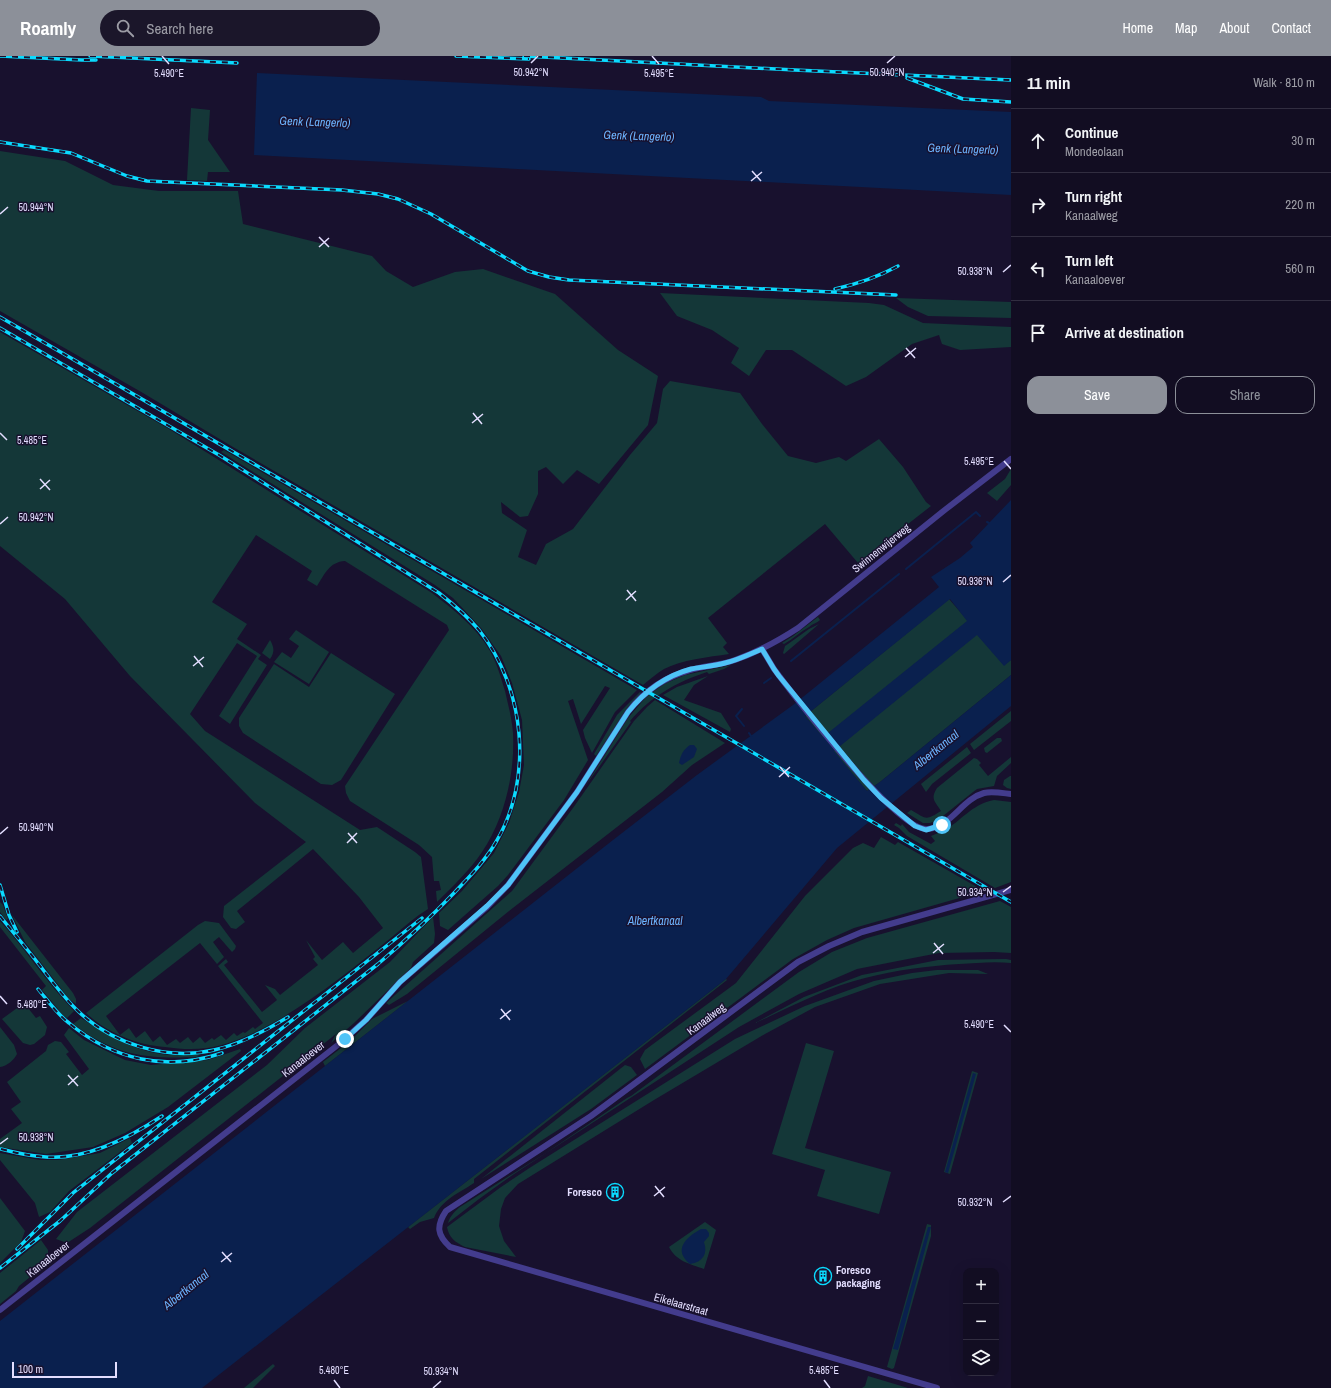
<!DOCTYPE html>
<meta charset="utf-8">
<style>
body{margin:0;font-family:"Archivo Narrow",sans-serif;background:#1b162a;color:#f1f3f6}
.controls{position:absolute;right:12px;bottom:12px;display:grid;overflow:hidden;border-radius:8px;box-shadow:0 4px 16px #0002}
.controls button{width:36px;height:36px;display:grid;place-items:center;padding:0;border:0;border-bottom:1px solid #312d40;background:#120d22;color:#f1f3f6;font:20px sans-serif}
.scale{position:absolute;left:12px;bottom:10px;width:105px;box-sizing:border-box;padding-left:4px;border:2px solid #e3deff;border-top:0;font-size:11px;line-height:14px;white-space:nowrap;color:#e3deff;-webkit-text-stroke:3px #18112e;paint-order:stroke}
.stop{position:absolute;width:12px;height:12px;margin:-9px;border:3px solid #4fc3f7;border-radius:50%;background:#fff}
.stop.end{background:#4fc3f7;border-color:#fff;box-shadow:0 1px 4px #0008}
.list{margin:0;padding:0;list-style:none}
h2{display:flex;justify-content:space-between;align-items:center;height:52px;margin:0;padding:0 16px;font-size:17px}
h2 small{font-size:13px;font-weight:400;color:#9c9ca5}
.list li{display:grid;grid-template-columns:26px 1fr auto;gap:12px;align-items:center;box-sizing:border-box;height:64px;padding:0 16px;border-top:1px solid #312d40}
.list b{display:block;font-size:15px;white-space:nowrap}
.list p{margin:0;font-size:13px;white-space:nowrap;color:#9c9ca5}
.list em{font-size:13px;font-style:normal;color:#9c9ca5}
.actions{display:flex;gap:8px;padding:12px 16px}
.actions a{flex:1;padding:9px 0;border:1px solid #8c9099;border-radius:12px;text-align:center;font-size:14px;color:#8c9099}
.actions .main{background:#8c9099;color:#fff}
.icon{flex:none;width:22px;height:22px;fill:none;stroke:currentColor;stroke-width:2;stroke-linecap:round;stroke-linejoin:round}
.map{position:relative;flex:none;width:1011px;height:1332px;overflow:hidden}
header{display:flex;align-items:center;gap:24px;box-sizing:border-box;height:56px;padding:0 20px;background:#8c9099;color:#fff}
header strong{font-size:19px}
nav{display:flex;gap:22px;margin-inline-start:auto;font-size:14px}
.search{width:280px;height:36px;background:#1b162a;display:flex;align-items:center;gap:10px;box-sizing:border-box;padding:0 14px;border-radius:22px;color:#9c9ca5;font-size:15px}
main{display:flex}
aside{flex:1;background:#120d22}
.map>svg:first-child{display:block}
.green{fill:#143738}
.water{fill:#0a204e;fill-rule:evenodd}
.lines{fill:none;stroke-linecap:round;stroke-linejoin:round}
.stream{stroke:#0a204e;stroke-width:2}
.minor{stroke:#433c8d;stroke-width:6}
.rail-casing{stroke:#0adbff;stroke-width:3.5}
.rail{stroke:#18112e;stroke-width:2;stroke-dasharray:6;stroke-linecap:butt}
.route{stroke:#4fc3f7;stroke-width:5}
.ticks{fill:none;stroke:#e3deff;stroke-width:1.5}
.labels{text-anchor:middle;stroke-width:3;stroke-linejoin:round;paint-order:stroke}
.street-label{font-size:11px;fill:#e3deff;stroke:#18112e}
.poi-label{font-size:11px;font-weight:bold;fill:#e3deff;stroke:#18112e;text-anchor:end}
.water-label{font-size:12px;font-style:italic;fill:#6cb4ff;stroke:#18112e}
.ticks-label{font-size:10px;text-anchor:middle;fill:#e3deff;stroke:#18112e;stroke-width:3;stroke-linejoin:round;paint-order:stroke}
</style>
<header>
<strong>Roamly</strong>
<div class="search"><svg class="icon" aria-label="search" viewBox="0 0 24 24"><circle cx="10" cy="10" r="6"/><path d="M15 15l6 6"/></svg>Search here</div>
<nav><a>Home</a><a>Map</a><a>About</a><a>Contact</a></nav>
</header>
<main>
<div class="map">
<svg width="1011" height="1332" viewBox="0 0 1011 1332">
<rect width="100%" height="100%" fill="#18112e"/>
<g class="green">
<path d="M191 52 210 54 208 84 230 116H208L207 125 187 124Z"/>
<path d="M0 95 65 105 113 129 159 135H238L243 168 372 200 386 215 413 231 455 216 483 213 555 238 618 294 658 320 648 369 599 428 577 414 563 428 546 411 538 415V438L528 460 520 461 501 446 502 457 527 474 518 501 536 509 546 488 573 473 630 399 657 367 663 333 670 325 740 337 762 368 788 400 816 407 839 401 846 405 879 383 903 411 926 446 931 450 858 507 825 468 708 562 727 587 723 591 729 598C709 601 681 604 664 613 656 618 650 623 643 629L233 391 143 337 0 255Z"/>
<path d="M660 237 869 247 884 249 923 267 1011 271V291L960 294 942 288 939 279 912 288 866 321 846 330 792 294H766L749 320 731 307 739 292 712 274 677 260Z"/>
<path d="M896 242 1011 246V262L928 260 908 251Z"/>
<path d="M0 276 169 373 432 537C454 554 476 571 490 595 497 607 501 622 505 635 508 648 512 663 513 677 515 717 505 762 482 796 470 814 453 830 437 846L436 835 441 834 439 825H434L432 801 419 789 350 745 346 737 345 730 449 574 447 569 345 505C329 506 325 518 317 530L307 524 312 515 256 479 212 546 247 568 237 583 261 599 258 603 267 609 230 668 219 660 257 600 237 587 190 658 205 675 360 774 377 771 415 796 421 801 428 853C415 861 404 871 392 881 356 910 320 939 280 963 257 976 233 988 207 992 193 994 179 993 165 991 137 989 107 977 86 957L198 869 205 865 219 867 236 890 235 893 232 896 219 881 213 886 224 901 217 908 200 887 106 960 120 979 129 972 136 982 145 975 153 986 160 980 167 989 176 983 180 987 188 981 193 987 200 981 205 987 212 982 214 984 221 979 226 984 234 977 237 980 243 976 245 977 253 971 255 973 263 967 218 910 226 903 228 906 224 909 262 956 277 944 265 929 275 933 280 939 318 909 313 903 315 901 306 884 322 904 343 886 353 897 383 872 359 841 313 793 237 855 245 866 236 873 231 872 223 861 224 850 306 786 255 747 130 620 65 543 0 490Z"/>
<path d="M224 394 637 634 615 656 592 697 585 682 583 674 610 632 605 630 581 668 573 643 568 645 588 704 564 744 508 819 498 830 448 874 440 870 439 857 462 835 494 797 509 767 519 736 524 709 522 664 512 627 501 600 481 572 453 542 435 529 221 396Z"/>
<path d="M1011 413V429L997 445 987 437 1005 423Z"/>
<path d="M949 543 968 565 823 682 805 660Z"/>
<path d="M818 561 820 564C817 567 812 568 809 571 800 576 793 583 784 588L782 587 793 580Z"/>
<path d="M819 568 784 598 783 597 785 590 788 588 809 573Z"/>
<path d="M296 574 329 596 309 628 274 606 282 596 291 602 299 590 289 583Z"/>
<path d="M977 578 1004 609 1011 604V619L880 726 867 735 833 695Z"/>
<path d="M270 584C274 591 275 596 270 603L262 597Z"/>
<path d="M331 597 395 638 341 724 332 729 321 728 243 677 239 670V662L274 608 309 631Z"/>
<path d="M731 609 724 613 709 618 707 616C677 626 651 640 630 665L631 666 584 732 628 662 646 641 664 628 685 619Z"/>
<path d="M708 620 694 629 684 644 721 657 731 673 730 676 663 639 677 631Z"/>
<path d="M640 636 641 637 628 651 596 700 594 698 617 659Z"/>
<path d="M655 644 725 687 692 709 662 736 509 855 407 938 389 949 386 947 512 835 573 752 634 665 647 651Z"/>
<path d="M1011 655V665L974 694 970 688Z"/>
<path d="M997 682H1001L1002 685 987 697 985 696 984 692Z"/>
<path d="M967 691 971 697 932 728 926 736 921 728Z"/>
<path d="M1011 701V707L997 720 994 730 977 733 973 736 938 764 930 767H923L907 757 911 754C927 763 925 765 941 755 935 745 930 743 937 732L974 702 977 703 981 707 979 709 988 720Z"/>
<path d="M1010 720H1011V733L1007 732 1003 729 1004 724Z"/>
<path d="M994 744 1011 746V826L995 832 907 780 899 772 894 769 896 767 901 770 902 768 909 776 931 788 935 785 931 780C935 778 939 777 943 775 962 765 970 749 994 744Z"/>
<path d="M881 781 895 789 898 786 984 835 854 872 827 884 793 903 645 1013 640 1003 645 994 736 927 805 840 853 792 863 787 874 792Z"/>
<path d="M1000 845 1011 851V897L994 896 939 897 913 902 857 913 799 938 739 971 514 1118 479 1143 448 1167C450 1160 455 1155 460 1151L546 1097 627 1042 631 1040 799 916 832 896 867 882Z"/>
<path d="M0 846 3 849 8 863 6 864 0 856Z"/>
<path d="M12 859 73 937 76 943V948L69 943 25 886Z"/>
<path d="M433 861 435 878 434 887 413 906 411 912 354 967 331 987 336 978 90 1172 67 1187 56 1183 77 1156 267 1009 305 972 390 906Z"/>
<path d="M0 865C26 894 47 927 74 955L67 962 62 958 42 934 46 930 0 871Z"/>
<path d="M1006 903 1011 904V907C994 905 976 907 959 908 928 910 896 914 865 922 827 931 791 951 755 967L804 941 862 919 938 904Z"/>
<path d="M937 914H978L988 918 949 917 880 928 815 951 765 978 654 1044 518 1128 505 1142 501 1153 499 1170 504 1185 516 1201 465 1191C455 1186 449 1182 447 1171L501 1131 531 1111 735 983 805 950 874 925 912 917Z"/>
<path d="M726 923 727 924 474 1123V1127C459 1137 441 1144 434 1162L420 1166 410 1173 408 1171Z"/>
<path d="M408 945 325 1010 323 1006 350 985 372 963Z"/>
<path d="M24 947 36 962 40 960 47 971 45 979 34 988 30 989 23 987 2 963Z"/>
<path d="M81 962C108 980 136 996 169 999 179 999 189 998 200 998L197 1001C145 1003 116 1000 73 968Z"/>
<path d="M0 971 14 989 17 998C14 1004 7 1010 0 1011Z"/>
<path d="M69 972 84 984 125 1004 151 1009 208 1004 240 993 241 995 168 1051 125 1077 93 1091 46 1098 0 1091V1092V1083L22 1067 11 1053 21 1046 7 1026 46 995 48 989 55 985 61 986 69 996 66 998 82 1019 89 1013 64 979Z"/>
<path d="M806 987 834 995 805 1092 891 1116 879 1158 817 1140 825 1114 772 1098Z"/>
<path d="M625 1009 631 1011 637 1019 591 1053 481 1123Z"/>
<path d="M972 1015 978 1017 950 1118 944 1116Z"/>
<path d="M130 1082 132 1087 69 1135 50 1156 39 1161 35 1147 0 1104V1097L40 1104H58L100 1097Z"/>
<path d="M0 1142 25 1175 21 1186 0 1207Z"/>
<path d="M705 1166 716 1174 704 1213C690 1208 676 1205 669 1191Z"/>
<path d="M927 1168 931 1169V1180L894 1312 892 1313 887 1311Z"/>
<path d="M41 1184 48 1194V1199L46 1208 19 1230 16 1235 0 1248V1217Z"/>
<path d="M273 1308 275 1310 253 1332H244Z"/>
<path d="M868 1320 908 1332H862L865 1330Z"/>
</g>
<g class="water">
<path d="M257 17 761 41 769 45 1011 56V139L254 99Z"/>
<path d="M1011 444V604L1004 610 977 579 834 695 867 735 880 726 1011 619V650L837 792 726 923 202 1332H0V1265L613 784 697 719 793 649 939 531 931 521 960 502 973 491 970 487ZM950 543 967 565 823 681 805 660Z"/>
<path d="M690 689H694L697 693 694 701 682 709 679 707C681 698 683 694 690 689Z"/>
<path d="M973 1017 976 1018 948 1117 945 1116Z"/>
<path d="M928 1171H931L898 1294 893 1293Z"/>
<path d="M701 1173H706L709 1177V1180L704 1186C708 1198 703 1206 690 1208 673 1194 685 1182 701 1173Z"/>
</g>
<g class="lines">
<g class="stream">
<path d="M987 466 989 467"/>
<path d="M906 513 976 456 980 460"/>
<path d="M791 605 899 518"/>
<path d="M764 627 771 622"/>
<path d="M742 653 736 660 744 670"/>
<path d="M749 677 751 680"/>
</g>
<g class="minor">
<path d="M762 593 774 613C795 641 898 777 928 773 951 771 962 743 984 737 992 735 1002 737 1011 738"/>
<path d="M0 1254 339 988 366 964 400 926 487 851 508 829 577 736 628 656C644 635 665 621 690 614 705 610 721 609 735 604 758 596 778 585 798 572L946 453 1011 403"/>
<path d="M937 1332 450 1191C437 1179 436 1170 446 1155L591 1060 798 906 829 890 862 876 1011 834"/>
</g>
<g class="rail-casing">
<g id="rail">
<path d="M0 0 82 4H96"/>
<path d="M90 0 237 7"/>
<path d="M456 0 529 3"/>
<path d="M524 0 795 14 1011 24"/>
<path d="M907 22 963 43 1011 46"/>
<path d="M0 86 71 97 127 120 147 125 342 134 378 138 398 143 431 158 528 215 549 221 569 224 896 239"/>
<path d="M835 233C857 228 878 221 898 210"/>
<path d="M0 261 1011 846"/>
<path d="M0 272 219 399 439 537C453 548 467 560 479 574 525 632 534 722 496 786 485 805 469 821 454 837 430 862 405 885 378 908L112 1117 60 1165 0 1212"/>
<path d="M0 829 9 859 17 876"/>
<path d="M0 860C11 874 23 888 34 902 49 921 62 940 79 956 113 988 167 1005 214 994 241 988 265 975 288 961"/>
<path d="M38 933C48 945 57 958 69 967 113 1004 167 1016 222 997"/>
<path d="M1 1093C16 1097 30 1100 46 1101 87 1104 129 1082 162 1060"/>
<path d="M17 1193 74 1136 422 862"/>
</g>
</g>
<use href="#rail" class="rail"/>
</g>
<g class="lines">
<path class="route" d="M345 983 366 964 400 926 487 850 508 829 577 736 628 656C645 635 665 620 691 613 702 611 714 610 725 607 738 604 750 598 762 593L774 613 779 620 864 724 881 742 915 770 926 774 942 769"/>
</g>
<path class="ticks" d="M162 0 169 8M652 0 659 8M531 7 538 0M887 7 895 0M752 115 761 125M751 125 762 116M0 158 8 151M319 181 329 191M319 191 329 182M1003 216 1011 209M906 292 915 302M905 301 916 292M473 357 482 368M472 367 483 358M0 377 7 384M1004 405 1011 413M40 423 50 434M40 433 50 424M0 468 8 461M1003 526 1011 519M627 534 636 545M626 544 636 535M194 600 203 611M193 610 204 601M780 711 789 721M779 721 790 711M348 777 357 787M0 778 8 771M347 787 357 777M1003 836 1011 830M934 887 943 898M933 897 944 888M0 940 7 948M501 953 510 964M500 963 511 954M1004 969 1011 976M68 1019 78 1030M68 1029 78 1020M0 1088 8 1082M655 1130 664 1141M654 1140 665 1131M1003 1146 1011 1140M222 1196 231 1206M221 1206 232 1197M334 1324 340 1332M824 1324 830 1332M433 1332 441 1325"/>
<defs>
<g id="building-ring" transform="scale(0.9)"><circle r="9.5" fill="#18112e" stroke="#0adbff" stroke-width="1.5"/><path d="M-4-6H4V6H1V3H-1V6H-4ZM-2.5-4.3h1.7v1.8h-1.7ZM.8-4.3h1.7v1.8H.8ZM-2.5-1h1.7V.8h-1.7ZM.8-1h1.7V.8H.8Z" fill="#0adbff"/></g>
</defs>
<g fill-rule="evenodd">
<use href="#building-ring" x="615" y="1136"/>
<use href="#building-ring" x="823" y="1220"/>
</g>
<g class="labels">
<g class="street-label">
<text transform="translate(881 492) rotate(-39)" y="4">Swinnenwijerweg</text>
<text transform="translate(706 963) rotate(-37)" y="4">Kanaalweg</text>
<text transform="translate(303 1003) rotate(-38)" y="4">Kanaaloever</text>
<text transform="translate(48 1203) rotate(-38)" y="4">Kanaaloever</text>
<text transform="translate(681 1248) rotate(16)" y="4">Eikelaarstraat</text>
</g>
<g class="poi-label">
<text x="602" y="1140">Foresco</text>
<text x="836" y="1218" text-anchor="start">Foresco<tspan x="836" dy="13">packaging</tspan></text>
</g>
<g class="water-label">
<text transform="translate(315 66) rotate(2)" y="4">Genk (Langerlo)</text>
<text transform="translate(639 80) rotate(2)" y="4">Genk (Langerlo)</text>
<text transform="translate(963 93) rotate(2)" y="4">Genk (Langerlo)</text>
<text transform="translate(936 694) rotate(-39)" y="4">Albertkanaal</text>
<text x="655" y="869">Albertkanaal</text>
<text transform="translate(186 1234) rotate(-39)" y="4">Albertkanaal</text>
</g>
</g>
<g class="ticks-label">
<text x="531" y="20">50.942°N</text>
<text x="887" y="20">50.940°N</text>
<text x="169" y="21">5.490°E</text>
<text x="659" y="21">5.495°E</text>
<text x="36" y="155">50.944°N</text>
<text x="975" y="219">50.938°N</text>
<text x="32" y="388">5.485°E</text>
<text x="979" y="409">5.495°E</text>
<text x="36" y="465">50.942°N</text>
<text x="975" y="529">50.936°N</text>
<text x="36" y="775">50.940°N</text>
<text x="975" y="840">50.934°N</text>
<text x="32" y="952">5.480°E</text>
<text x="979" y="972">5.490°E</text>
<text x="36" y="1085">50.938°N</text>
<text x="975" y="1150">50.932°N</text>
<text x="334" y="1318">5.480°E</text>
<text x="824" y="1318">5.485°E</text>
<text x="441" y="1319">50.934°N</text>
</g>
</svg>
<div class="controls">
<button>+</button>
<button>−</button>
<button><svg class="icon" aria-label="layers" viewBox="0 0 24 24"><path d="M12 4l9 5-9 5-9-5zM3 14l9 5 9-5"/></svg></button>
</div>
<div class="scale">100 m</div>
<div class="stop" style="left:942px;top:769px"></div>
<div class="stop end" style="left:345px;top:983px"></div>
</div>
<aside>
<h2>11 min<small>Walk · 810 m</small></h2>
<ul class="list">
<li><svg class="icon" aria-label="ahead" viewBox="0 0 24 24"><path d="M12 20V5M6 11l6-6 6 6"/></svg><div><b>Continue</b><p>Mondeolaan</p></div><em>30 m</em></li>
<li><svg class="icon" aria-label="right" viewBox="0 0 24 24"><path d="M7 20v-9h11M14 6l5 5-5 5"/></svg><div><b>Turn right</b><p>Kanaalweg</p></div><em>220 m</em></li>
<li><svg class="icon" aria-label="left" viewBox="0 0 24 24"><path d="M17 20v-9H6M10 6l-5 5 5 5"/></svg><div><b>Turn left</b><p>Kanaaloever</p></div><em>560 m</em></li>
<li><svg class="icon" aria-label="arrive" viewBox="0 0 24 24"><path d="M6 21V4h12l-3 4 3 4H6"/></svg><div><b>Arrive at destination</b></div></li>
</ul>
<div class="actions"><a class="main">Save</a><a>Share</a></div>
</aside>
</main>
